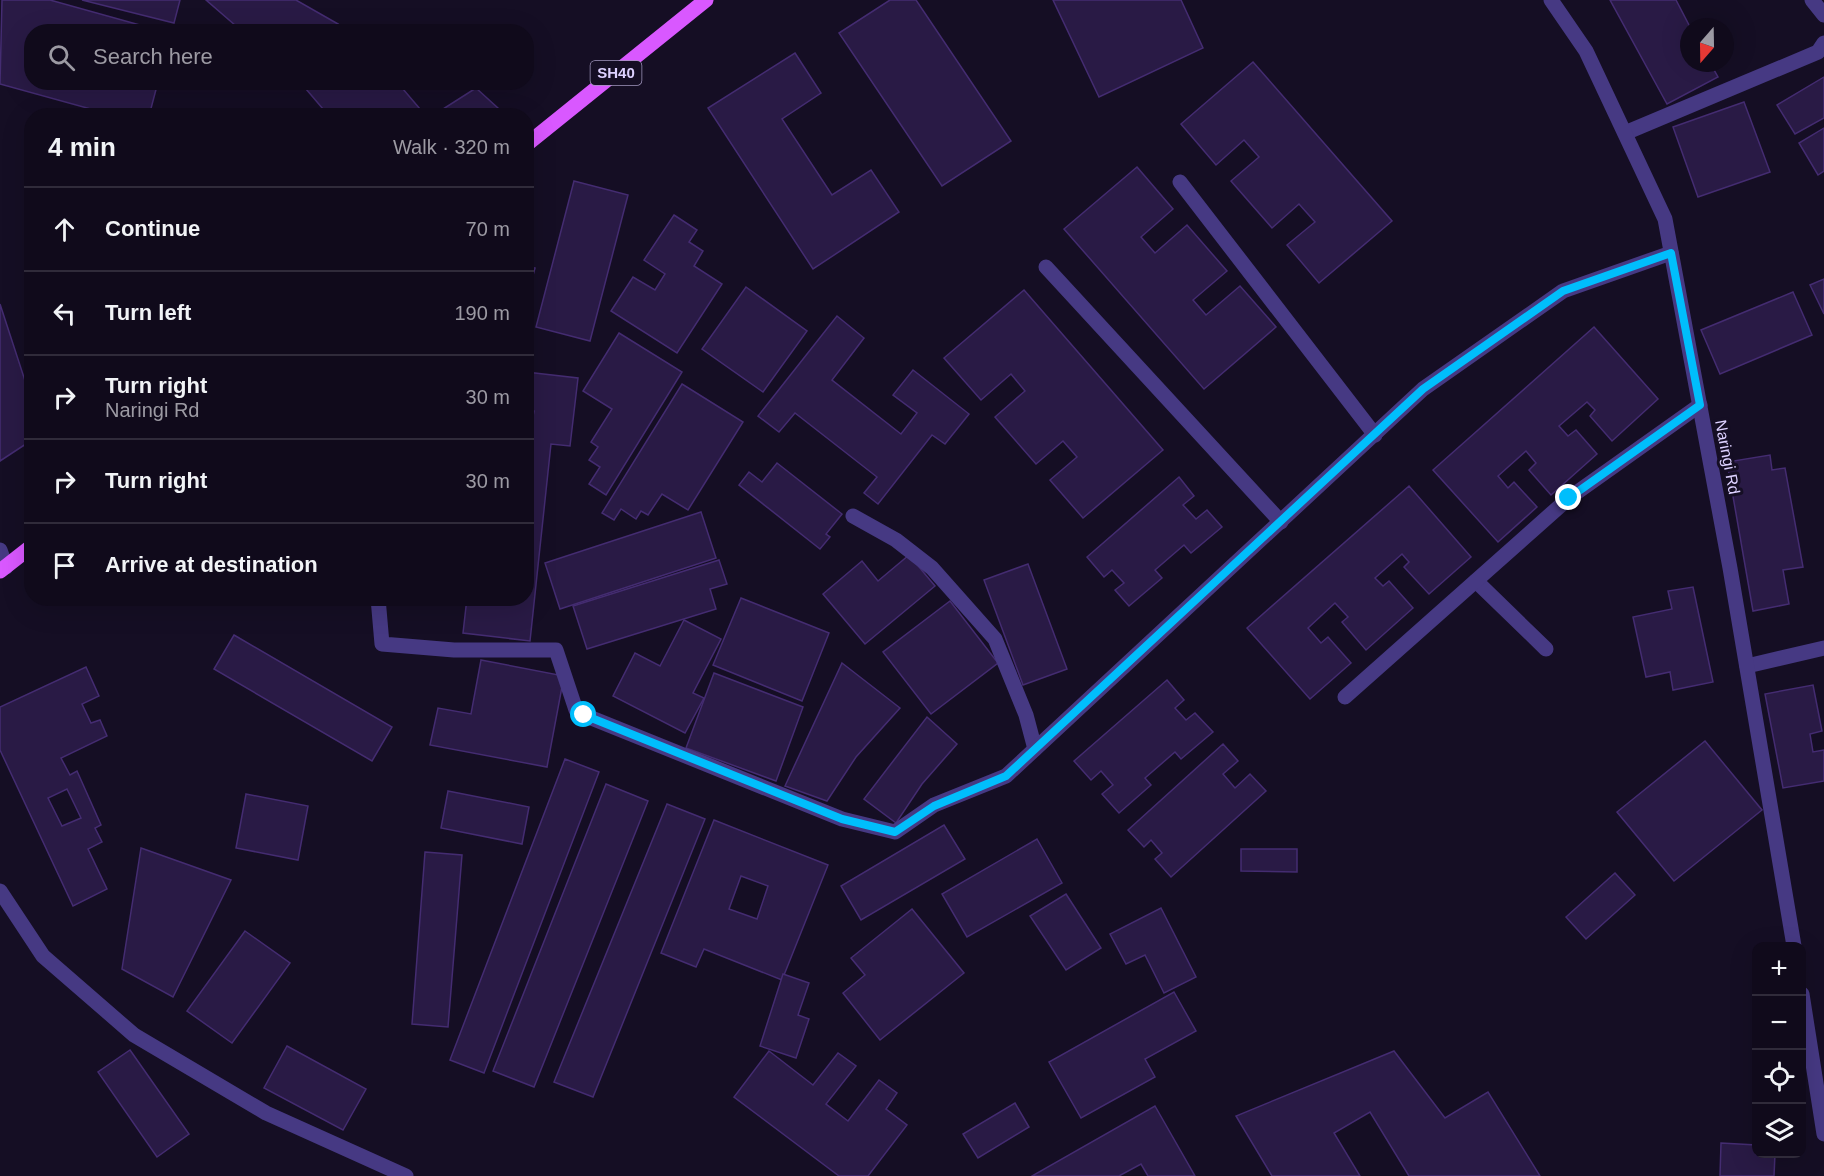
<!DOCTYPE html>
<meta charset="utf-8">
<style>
body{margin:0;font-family:Helvetica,sans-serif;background:#191324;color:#f1f3f6}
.controls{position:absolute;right:18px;bottom:18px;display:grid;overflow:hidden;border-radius:12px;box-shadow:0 6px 24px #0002}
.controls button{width:54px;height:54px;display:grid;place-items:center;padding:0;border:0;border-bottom:2px solid #302b3a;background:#100a1b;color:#f1f3f6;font:30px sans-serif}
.compass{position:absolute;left:1680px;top:18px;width:54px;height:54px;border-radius:50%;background:#100a1b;box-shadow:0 6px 24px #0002;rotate:200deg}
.stop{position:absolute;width:18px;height:18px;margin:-14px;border:4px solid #00befc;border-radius:50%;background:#fff}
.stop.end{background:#00befc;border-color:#fff;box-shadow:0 2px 6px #0008}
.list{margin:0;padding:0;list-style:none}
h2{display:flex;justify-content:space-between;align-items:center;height:78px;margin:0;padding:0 24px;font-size:26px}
h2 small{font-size:20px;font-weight:400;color:#9c9aa3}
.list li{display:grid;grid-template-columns:39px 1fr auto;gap:18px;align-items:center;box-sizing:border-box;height:84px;padding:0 24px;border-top:2px solid #302b3a}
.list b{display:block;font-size:22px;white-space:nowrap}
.list p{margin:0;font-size:20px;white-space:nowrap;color:#9c9aa3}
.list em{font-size:20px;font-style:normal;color:#9c9aa3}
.icon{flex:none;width:33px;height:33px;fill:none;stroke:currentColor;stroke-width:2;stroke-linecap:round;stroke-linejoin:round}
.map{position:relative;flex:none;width:1824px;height:1176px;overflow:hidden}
.search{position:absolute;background:#100a1b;box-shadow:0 6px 24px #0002;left:24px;top:24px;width:510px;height:66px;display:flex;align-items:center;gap:15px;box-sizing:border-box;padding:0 21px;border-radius:24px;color:#9c9aa3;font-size:22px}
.panel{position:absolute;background:#100a1b;box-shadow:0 6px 24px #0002;left:24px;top:108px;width:510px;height:498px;border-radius:24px}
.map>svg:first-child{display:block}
.building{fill:#291a45;stroke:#442c71;stroke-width:1.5;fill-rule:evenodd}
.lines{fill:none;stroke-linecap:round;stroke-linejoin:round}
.service{stroke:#463983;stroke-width:15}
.minor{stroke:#463983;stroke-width:15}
.tertiary{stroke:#463983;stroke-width:15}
.primary{stroke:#d958ff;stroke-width:15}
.route{stroke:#00befc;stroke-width:8}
.labels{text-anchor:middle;stroke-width:6;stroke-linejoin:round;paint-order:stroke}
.shield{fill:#150e24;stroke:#a196bd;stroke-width:1.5}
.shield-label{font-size:15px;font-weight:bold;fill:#ddd1ff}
.street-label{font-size:16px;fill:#ddd1ff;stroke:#150e24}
</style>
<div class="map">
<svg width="1824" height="1176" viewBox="0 0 1824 1176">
<rect width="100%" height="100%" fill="#150e24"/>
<g class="building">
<path d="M2 0H50L165 32H32V82H158L149 116H116L0 84Z"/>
<path d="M82 0H180L174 23Z"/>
<path d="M206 0H296L338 24 329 32H243Z"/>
<path d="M890 0H916L1011 141 942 186 839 33Z"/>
<path d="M1053 0H1181L1203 48 1099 97Z"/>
<path d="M1610 0H1676L1690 27 1689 63H1710L1718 77 1667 104Z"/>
<path d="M795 53 821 93 782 119 832 195 871 170 899 212 813 269 708 108Z"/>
<path d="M1253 62 1392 221 1319 283 1287 245 1315 222 1299 204 1272 228 1231 181 1259 157 1244 140 1216 165 1181 124Z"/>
<path d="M1824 77V118L1795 134 1777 105Z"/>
<path d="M300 82H397L426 116H329Z"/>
<path d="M476 88 499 109 491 116H432Z"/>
<path d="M1744 102 1770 172 1698 197 1673 127Z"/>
<path d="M1824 128V171L1818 175 1799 143Z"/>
<path d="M1137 167 1173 209 1141 237 1155 253 1187 225 1227 271 1193 300 1206 315 1240 286 1276 327 1204 389 1064 229Z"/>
<path d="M574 181 628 195 590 341 536 327Z"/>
<path d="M674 215 697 230 689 242 703 251 694 266 722 284 677 353 611 311 633 277 655 290 665 274 644 260Z"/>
<path d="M526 266 535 268 526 301Z"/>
<path d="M1824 279V314L1810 285Z"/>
<path d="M746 287 807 331 763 392 702 349Z"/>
<path d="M1024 290 1163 450 1083 518 1050 480 1077 457 1063 441 1036 464 995 417 1025 391 1011 374 981 400 944 358Z"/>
<path d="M1793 292 1812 335 1720 374 1701 330Z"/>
<path d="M0 304 32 402V440L0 461Z"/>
<path d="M837 316 864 338 832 380 901 434 917 413 893 395 913 370 969 414 945 444 932 435 878 504 864 493 877 477 795 413 779 432 758 416Z"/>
<path d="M1594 327 1658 399 1612 441 1590 416 1595 410 1587 402 1559 426 1568 436 1576 430 1597 454 1551 495 1529 470 1536 463 1526 451 1498 476 1508 488 1514 482 1537 507 1498 542 1433 470Z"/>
<path d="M619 333 682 372 606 495 589 484 600 467 589 460 598 447 591 442 612 409 583 391Z"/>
<path d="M526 372 578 378 570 446 551 444 530 641 463 633 467 598H526V432H530L534 411 526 409Z"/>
<path d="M682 384 743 422 688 510 662 494 648 515 641 511 636 519 621 509 614 520 602 513Z"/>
<path d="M1770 455 1772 470 1785 468 1803 567 1783 570 1789 604 1753 611 1727 462Z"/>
<path d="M777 463 842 514 826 534 830 537 820 549 739 485 749 472 762 482Z"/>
<path d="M1179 477 1194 496 1183 505 1196 519 1207 510 1222 527 1191 553 1184 545 1155 570 1162 578 1129 606 1115 590 1124 583 1112 570 1104 577 1087 557Z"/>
<path d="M1409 486 1471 557 1429 594 1404 567 1409 562 1402 554 1375 578 1383 586 1389 581 1413 608 1366 650 1342 622 1348 617 1335 603 1308 628 1321 643 1328 637 1351 663 1310 699 1247 628Z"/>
<path d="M701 512 716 558 560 609 545 563Z"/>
<path d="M909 555 935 586 865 644 823 594 862 561 878 581Z"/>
<path d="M719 560 727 584 710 589 716 609 587 649 573 606Z"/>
<path d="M1028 564 1067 669 1023 685 984 580Z"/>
<path d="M1693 587 1713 682 1673 690 1670 672 1646 677 1633 617 1672 609 1668 591Z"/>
<path d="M420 598H457V602Z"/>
<path d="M741 598 829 633 802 701 713 665Z"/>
<path d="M950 601 998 663 931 714 883 652Z"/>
<path d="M684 620 721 639 693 693 704 698 685 733 613 696 635 653 660 666Z"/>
<path d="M234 635 392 727 372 761 214 669Z"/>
<path d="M481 660 564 676 547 767 430 745 438 708 471 714Z"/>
<path d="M842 663 900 708 856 757 827 801 785 786Z"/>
<path d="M86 667 99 696 82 704 91 723 100 720 107 736 61 758 70 775 77 771 101 825 95 828 102 842 88 849 107 889 73 906 0 750V707ZM67 789 81 818 62 826 48 798Z"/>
<path d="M714 673 803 707 776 781 686 748Z"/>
<path d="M1167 680 1184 700 1175 708 1186 720 1195 713 1213 732 1181 759 1175 752 1145 778 1151 785 1119 813 1102 794 1113 785 1101 771 1091 780 1074 761Z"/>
<path d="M1813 685 1822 731 1810 734 1813 752 1824 750V781L1783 788 1765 694Z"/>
<path d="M927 717 957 744 922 784 896 823 864 799Z"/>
<path d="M1705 741 1762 810 1674 881 1617 812Z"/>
<path d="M1223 744 1238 761 1223 774 1235 788 1250 774 1266 791 1171 877 1155 859 1162 853 1151 840 1144 847 1128 830Z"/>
<path d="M565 759 599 772 484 1073 450 1060Z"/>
<path d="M606 784 648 801 534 1087 493 1071Z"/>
<path d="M448 791 529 807 522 844 441 828Z"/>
<path d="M246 794 308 806 298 860 236 848Z"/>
<path d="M667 804 705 819 593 1097 554 1082Z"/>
<path d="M714 820 828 865 782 980 704 949 696 967 661 953ZM741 876 768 886 757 919 729 909Z"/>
<path d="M944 825 965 859 861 920 841 886Z"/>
<path d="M1037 839 1062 883 967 937 942 894Z"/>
<path d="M141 848 231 880 173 997 122 969Z"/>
<path d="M1241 849H1297V872L1241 871Z"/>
<path d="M425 852 462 855 448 1027 412 1024Z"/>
<path d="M1615 873 1635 895 1586 939 1566 917Z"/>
<path d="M1066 894 1101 948 1066 970 1030 916Z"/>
<path d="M1161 908 1196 977 1164 993 1145 955 1126 964 1110 934Z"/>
<path d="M912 909 964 973 880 1040 843 993 865 975 851 958Z"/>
<path d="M245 931 290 963 232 1043 187 1011Z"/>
<path d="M783 974 809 983 798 1015 809 1019 796 1058 760 1046Z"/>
<path d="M1174 992 1196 1031 1145 1059 1155 1077 1081 1118 1049 1062Z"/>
<path d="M287 1046 366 1089 343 1130 264 1088Z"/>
<path d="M130 1050 189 1134 157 1157 98 1072Z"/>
<path d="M769 1051 813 1085 838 1053 856 1066 826 1104 848 1121 879 1080 897 1093 886 1109 907 1125 868 1176H839L734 1097Z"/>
<path d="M1394 1051 1445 1118 1488 1092 1540 1176H1409L1370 1112 1334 1133 1360 1176H1272L1236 1116Z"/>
<path d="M1015 1103 1029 1127 978 1158 963 1134Z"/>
<path d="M1155 1106 1195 1176H1148L1141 1164 1119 1176H1032Z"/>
<path d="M1721 1143 1756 1145V1154H1775L1774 1176H1720Z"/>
</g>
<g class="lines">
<path class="service" d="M0 550 6 567"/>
<g class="minor">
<path d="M1812 0 1824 15"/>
<path d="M1625 133 1818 52 1824 43"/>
<path d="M1180 182 1375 435"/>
<path d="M1046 267 1281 522"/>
<path d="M853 516 896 540 932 568 995 639 1026 715 1035 749"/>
<path d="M1476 581 1546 649"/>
<path d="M378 598 382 644 454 650H556L576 710 584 715 842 819 895 832 934 805 1006 776 1423 389 1563 291 1671 253"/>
<path d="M1747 666 1824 648"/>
<path d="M1345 697 1569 498 1700 405"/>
<path d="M0 891 43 956 134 1035 266 1113 406 1176"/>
</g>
<g class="tertiary">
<path d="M1551 0 1586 51 1665 219 1730 568 1794 946"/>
<path d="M1802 994 1824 1134"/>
</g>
<g class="primary">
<path d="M526 145 706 0"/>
<path d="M0 571 32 546"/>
</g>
</g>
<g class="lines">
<path class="route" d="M584 715 842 819 895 832 934 806 1006 776 1423 389 1563 291 1671 253 1700 405 1569 498"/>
</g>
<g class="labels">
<rect class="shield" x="590.5" y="61" width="51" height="24" rx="4.5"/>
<g class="shield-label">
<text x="616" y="78">SH40</text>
</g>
<g class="street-label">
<text transform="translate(1728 457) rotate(79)" y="6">Naringi Rd</text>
</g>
</g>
</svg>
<div class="controls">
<button>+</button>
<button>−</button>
<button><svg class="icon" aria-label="locate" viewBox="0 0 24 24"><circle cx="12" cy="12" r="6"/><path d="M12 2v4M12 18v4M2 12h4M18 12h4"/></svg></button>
<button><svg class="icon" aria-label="layers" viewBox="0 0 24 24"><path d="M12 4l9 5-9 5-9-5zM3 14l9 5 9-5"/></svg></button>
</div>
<svg class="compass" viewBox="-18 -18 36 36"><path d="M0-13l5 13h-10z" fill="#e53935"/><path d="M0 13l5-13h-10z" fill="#9c9aa3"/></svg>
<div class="stop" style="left:584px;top:715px"></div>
<div class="stop end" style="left:1569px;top:498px"></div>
<div class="search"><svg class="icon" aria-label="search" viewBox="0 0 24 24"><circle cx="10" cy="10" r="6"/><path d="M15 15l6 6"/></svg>Search here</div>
<section class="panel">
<h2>4 min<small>Walk · 320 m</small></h2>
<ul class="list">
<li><svg class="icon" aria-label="ahead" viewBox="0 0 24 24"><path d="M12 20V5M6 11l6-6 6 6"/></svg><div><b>Continue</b></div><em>70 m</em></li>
<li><svg class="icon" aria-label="left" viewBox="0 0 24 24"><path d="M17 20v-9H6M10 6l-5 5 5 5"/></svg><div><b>Turn left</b></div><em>190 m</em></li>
<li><svg class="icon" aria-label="right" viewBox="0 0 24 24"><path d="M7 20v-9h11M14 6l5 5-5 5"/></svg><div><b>Turn right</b><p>Naringi Rd</p></div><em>30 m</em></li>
<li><svg class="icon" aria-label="right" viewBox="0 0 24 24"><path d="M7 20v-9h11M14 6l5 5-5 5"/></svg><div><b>Turn right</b></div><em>30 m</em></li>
<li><svg class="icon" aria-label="arrive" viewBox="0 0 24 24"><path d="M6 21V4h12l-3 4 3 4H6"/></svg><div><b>Arrive at destination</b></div></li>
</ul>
</section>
</div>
